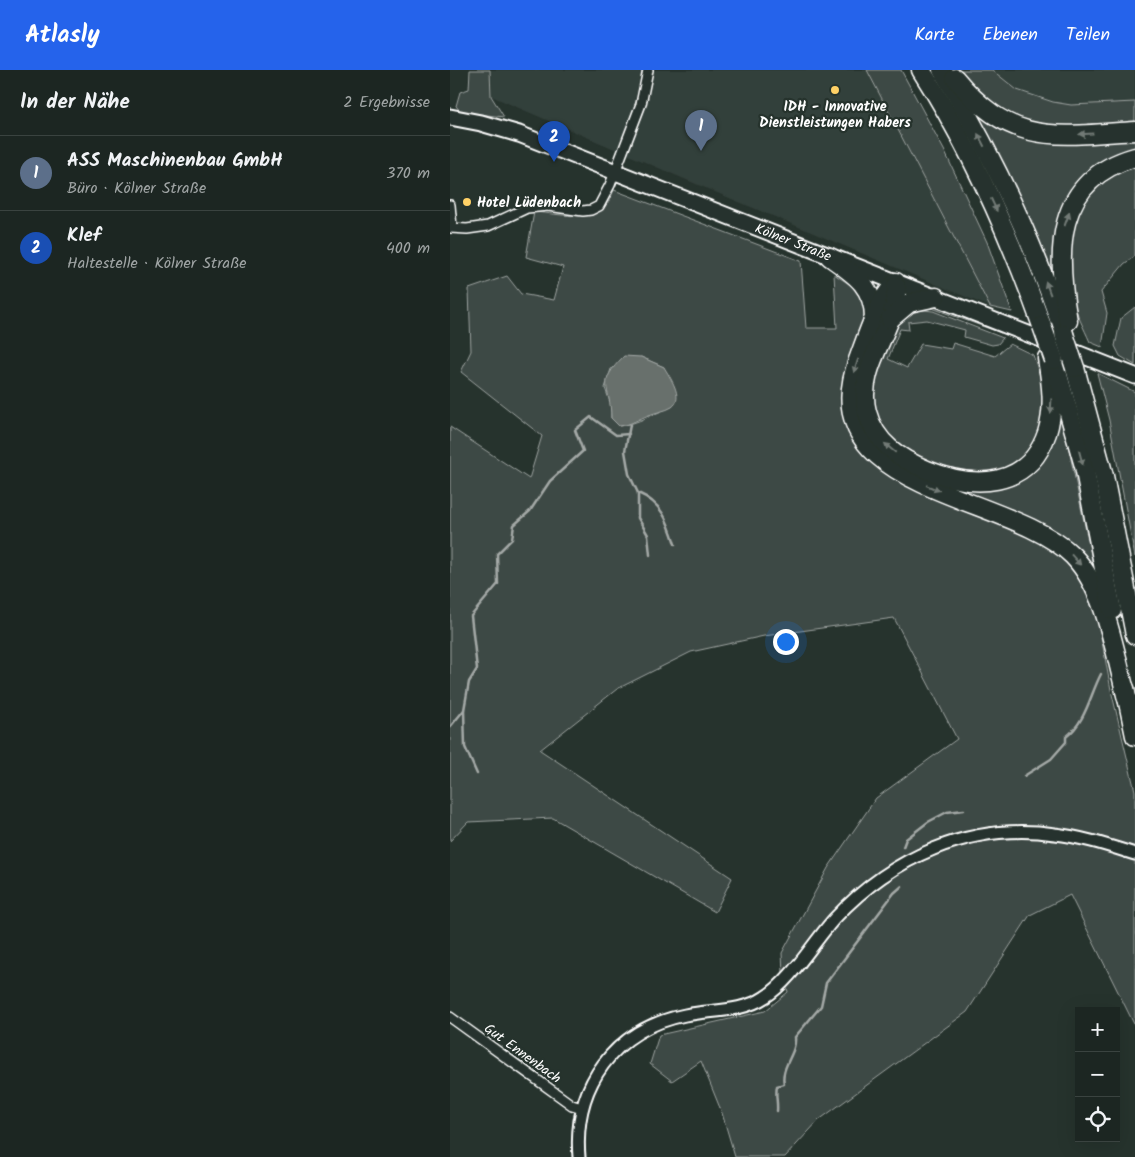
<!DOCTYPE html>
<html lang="de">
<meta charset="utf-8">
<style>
body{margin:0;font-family:Kalam,sans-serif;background:#29322f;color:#f1f3f6}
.controls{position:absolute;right:15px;bottom:15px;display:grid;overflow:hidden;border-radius:0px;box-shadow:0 5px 20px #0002}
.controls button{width:45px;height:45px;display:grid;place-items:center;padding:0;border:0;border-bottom:1px solid #3a4340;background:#1c2622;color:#f1f3f6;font:25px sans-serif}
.you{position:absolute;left:335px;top:571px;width:18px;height:18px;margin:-12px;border:4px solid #fff;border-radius:50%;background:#1a73e8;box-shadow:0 0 0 8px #1a73e833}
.badge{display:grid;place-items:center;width:32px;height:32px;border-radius:50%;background:#2563eb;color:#fff;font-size:16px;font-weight:700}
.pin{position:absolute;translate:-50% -41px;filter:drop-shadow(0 1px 2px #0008)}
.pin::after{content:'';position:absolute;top:26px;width:18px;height:15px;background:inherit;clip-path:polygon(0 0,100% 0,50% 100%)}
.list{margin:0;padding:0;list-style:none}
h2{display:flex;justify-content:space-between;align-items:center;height:65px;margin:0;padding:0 20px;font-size:21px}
h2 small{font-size:16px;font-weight:400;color:#a0a5a5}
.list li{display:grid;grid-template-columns:32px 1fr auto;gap:15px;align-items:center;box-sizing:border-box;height:75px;padding:0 20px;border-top:1px solid #3a4340}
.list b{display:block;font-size:19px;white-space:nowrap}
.list p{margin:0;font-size:16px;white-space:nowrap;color:#a0a5a5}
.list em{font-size:16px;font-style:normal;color:#a0a5a5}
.icon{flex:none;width:28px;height:28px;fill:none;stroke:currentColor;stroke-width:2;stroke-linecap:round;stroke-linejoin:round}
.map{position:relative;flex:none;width:685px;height:1087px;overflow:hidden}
header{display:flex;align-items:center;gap:30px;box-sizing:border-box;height:70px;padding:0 25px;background:#2563eb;color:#fff}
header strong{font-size:24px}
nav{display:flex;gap:28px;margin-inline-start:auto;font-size:18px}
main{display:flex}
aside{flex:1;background:#1c2622}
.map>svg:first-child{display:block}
.built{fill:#333f3a}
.green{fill:#3e4944;stroke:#9ea4a2;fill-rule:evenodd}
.water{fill:#67706c;stroke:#a4a9a7}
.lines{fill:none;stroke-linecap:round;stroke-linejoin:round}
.stream{stroke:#a4a9a7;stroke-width:2.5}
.minor-casing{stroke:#fff;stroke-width:12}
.tertiary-casing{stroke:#fff;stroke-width:15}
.primary-casing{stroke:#fff;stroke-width:19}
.motorway-casing{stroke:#fff;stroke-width:21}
.minor{stroke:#26332d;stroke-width:9}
.tertiary{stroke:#26332d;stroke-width:11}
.primary{stroke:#26332d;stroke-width:15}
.motorway{stroke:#26332d;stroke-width:18}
.motorway-bridge-casing{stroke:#fff;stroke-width:21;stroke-linecap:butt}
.motorway-bridge{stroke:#26332d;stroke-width:18}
.oneway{fill:#727a76}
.poi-dot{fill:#ffd166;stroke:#26332d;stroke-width:2}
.labels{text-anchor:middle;stroke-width:4.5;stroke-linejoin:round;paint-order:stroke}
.poi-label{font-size:14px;font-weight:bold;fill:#fff;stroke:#26332d}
.street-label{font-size:14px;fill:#fff;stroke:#26332d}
</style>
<header>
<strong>Atlasly</strong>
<nav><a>Karte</a><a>Ebenen</a><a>Teilen</a></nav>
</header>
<main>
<aside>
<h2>In der Nähe<small>2 Ergebnisse</small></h2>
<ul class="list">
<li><span class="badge" style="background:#5c6f8a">1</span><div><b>ASS Maschinenbau GmbH</b><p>Büro · Kölner Straße</p></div><em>370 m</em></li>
<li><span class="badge" style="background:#1a4fb4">2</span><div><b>Klef</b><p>Haltestelle · Kölner Straße</p></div><em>400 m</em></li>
</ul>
</aside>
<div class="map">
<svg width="685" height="1087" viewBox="0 0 685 1087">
<rect width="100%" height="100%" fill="#26332d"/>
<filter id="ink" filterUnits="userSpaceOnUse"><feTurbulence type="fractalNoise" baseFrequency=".02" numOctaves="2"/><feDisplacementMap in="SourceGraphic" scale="10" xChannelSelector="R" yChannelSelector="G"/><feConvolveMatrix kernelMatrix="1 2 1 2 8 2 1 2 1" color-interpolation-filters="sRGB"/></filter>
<g filter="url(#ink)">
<g class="built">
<path d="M40 0H417L540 237 246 114 41 26Z"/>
<path d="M542 0H685V32L621 35 603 32 567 20Z"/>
</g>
<g class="green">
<path d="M20 0H40L41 26 54 47 11 42 6 36 10 22 19 19Z"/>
<path d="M417 0H451L494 80 537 172 562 242 540 237Z"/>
<path d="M511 0H542L567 20 603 32 621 35 685 32V54L614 59 566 51 521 17Z"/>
<path d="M523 35 543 51 685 65V82L635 113 608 219 568 123Z"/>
<path d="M685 94V186L674 194 651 222 657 243 652 277 640 272C634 258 626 244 623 229 612 185 620 135 657 106 665 101 676 98 685 94Z"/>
<path d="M164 120 351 191 356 258H387L384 204 417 226 413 380 424 393 446 409 566 456 615 487 644 529 661 620 685 721V956L620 825 580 845 517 942 369 1050 335 1087H285L272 1043 251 991 222 1011 200 994 209 965 315 941 338 922 333 903 332 883 378 798 426 728 507 669 444 548 314 566 241 582 167 619 90 680 282 808 265 842 103 748 18 752 0 771V357L79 409 92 366 11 302 21 281 19 219 57 206 71 224 104 230 113 197 76 187 84 142C101 143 137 151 151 140 158 135 161 127 164 120ZM191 287 214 297 223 336C205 343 188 354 169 356L161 348V335L155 318 161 299Z"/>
<path d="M441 225 440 234C428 263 409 296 410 328 412 369 445 390 479 404 550 432 596 409 606 332L618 375 646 509 628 485 595 460 452 400C379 354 411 296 435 233Z"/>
<path d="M479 235 491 238 551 263 479 237Z"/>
<path d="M685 237V295L670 286 665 276 671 248Z"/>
<path d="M474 240 483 241 553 268 548 274 542 275 514 267 515 260 477 250 458 252 459 260 450 259 438 289 457 298 471 274 501 279 503 273 545 286 560 274 583 285C588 300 594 316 595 332 597 376 560 410 517 406 507 406 495 398 485 395 466 388 447 381 433 365 417 346 421 303 430 281 439 261 450 241 474 240Z"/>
<path d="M647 303 685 322V487L659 350Z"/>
</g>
<path class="water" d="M174 286 191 287 214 297C219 306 235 328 222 337 216 341 206 342 199 345 188 349 181 355 169 356L161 348C161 315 145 315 174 286Z"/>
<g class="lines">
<g class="stream">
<path d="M180 355 175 381 179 404 188 423V448L198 465 200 485"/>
<path d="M188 423C212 433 218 451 225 474"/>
<path d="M0 657 14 640"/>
<path d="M27 704 15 677 14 640 19 612 27 599 21 546 48 514 47 484 62 469 64 455 80 441 100 411 133 381 125 360 141 347 166 365 179 364"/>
<path d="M574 706 601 689 616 672V667C636 652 640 625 651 604"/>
<path d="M453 777 456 769 478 752 497 742 514 740"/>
<path d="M327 1041C328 1032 325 1026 327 1016L334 1014C330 996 347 984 345 967L371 936 376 913 444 823 452 816"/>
</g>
<g class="minor-casing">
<g id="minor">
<path d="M0 135 2 157"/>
<path d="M0 158 17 159 38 156 77 138 98 136 133 141 141 140 149 136 160 115 191 34 198 0"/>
<path d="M0 947 122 1035 132 1038"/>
</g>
</g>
<g class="tertiary-casing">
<path id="tertiary" d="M129 1087C123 1016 164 959 235 945 261 940 293 942 315 927 341 911 364 871 385 848 442 787 520 752 605 764 632 767 659 776 685 784"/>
</g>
<g class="primary-casing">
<g id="primary">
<path id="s1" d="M0 47 31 53 69 64 685 306"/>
</g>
</g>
<g class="motorway-casing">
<g id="motorway">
<path d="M471 0C522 80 560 166 592 256"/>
<path d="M492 0C541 83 584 171 614 264"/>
<path d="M505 8C562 77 605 66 685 61"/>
<path d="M380 187C404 204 424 216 424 248"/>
<path d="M446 212C427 233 418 263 408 290 359 423 559 422 623 486 656 520 665 584 677 629"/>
<path d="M446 216C449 257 405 295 417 342 425 373 450 389 477 400 524 419 578 419 597 363 605 338 601 313 597 288"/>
<path d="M440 249 459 233 486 227"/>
<path d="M618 251C606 183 603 110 685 87"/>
<path d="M606 298 634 396 662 540"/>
<path d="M625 298 654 406 685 565"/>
<path d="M675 618 685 666"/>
</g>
</g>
<use href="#minor" class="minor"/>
<use href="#tertiary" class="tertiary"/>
<use href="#primary" class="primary"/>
<use href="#motorway" class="motorway"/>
<g class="motorway-bridge-casing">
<g id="motorway-bridge">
<path d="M592 256 604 290"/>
<path d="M614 264 625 298"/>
</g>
</g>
<use href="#motorway-bridge" class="motorway-bridge"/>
</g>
<defs><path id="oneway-solid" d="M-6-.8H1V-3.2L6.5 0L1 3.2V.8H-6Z" transform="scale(1.25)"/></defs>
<g class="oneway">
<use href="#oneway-solid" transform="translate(636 64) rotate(176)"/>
<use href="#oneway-solid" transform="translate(531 70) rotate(-117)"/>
<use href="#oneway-solid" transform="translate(544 135) rotate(65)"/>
<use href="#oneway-solid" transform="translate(617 149) rotate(-70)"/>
<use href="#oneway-solid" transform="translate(598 218) rotate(-110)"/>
<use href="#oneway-solid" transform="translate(406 296) rotate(108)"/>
<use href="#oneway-solid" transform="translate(601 336) rotate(93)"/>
<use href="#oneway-solid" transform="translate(440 378) rotate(-140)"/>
<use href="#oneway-solid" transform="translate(631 388) rotate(75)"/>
<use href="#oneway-solid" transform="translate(483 418) rotate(22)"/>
<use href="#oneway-solid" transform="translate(626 490) rotate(48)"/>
</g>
</g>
<g class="poi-dot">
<circle cx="385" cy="20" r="5"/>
<circle cx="17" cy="132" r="5"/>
</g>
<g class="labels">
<g class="poi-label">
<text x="385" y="41">IDH - Innovative<tspan x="385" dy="16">Dienstleistungen Habers</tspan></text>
<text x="27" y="137" text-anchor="start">Hotel Lüdenbach</text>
</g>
<g class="street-label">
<text dy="5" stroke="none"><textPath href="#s1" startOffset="366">Kölner Straße</textPath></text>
<text transform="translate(73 983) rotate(36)" y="5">Gut Ennenbach</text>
</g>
</g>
</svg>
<div class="controls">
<button>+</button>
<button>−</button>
<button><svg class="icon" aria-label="locate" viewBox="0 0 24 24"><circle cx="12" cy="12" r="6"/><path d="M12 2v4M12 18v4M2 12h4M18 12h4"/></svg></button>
</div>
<div class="you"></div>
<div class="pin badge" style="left:251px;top:81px;background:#5c6f8a">1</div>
<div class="pin badge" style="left:104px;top:92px;background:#1a4fb4">2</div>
</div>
</main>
